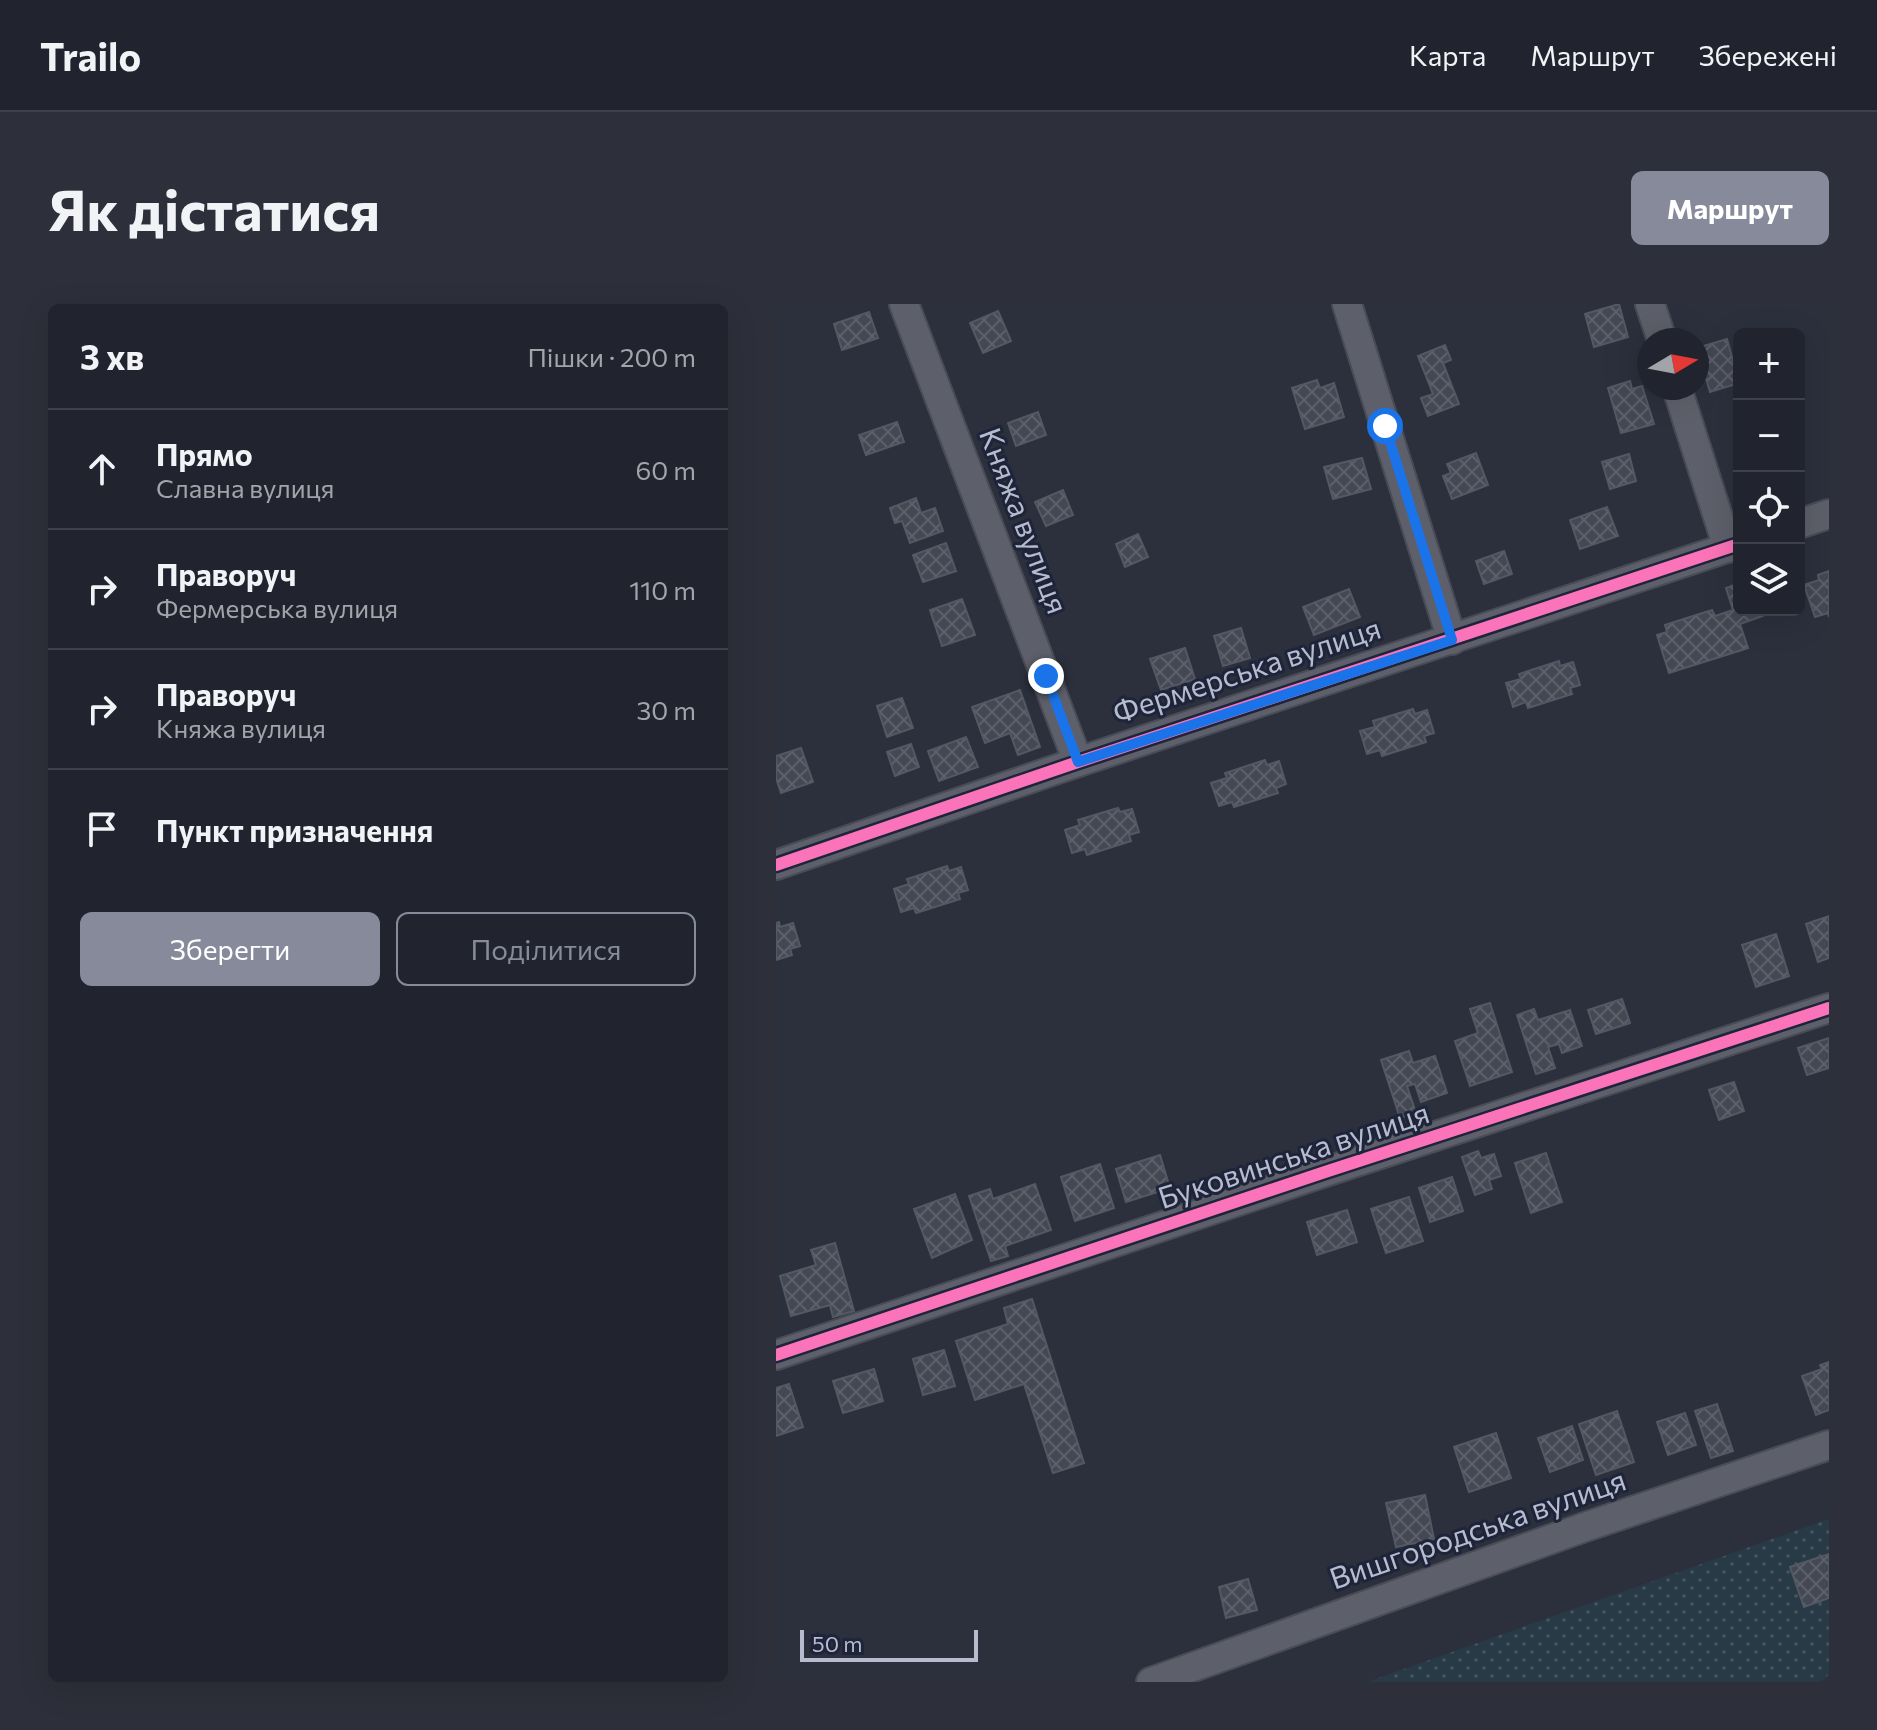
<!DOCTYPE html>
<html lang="uk">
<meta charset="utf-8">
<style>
body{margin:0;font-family:Commissioner,sans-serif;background:#2d303a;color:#f1f3f6}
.controls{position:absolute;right:24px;top:24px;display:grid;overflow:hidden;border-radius:12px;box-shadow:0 8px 32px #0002}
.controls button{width:72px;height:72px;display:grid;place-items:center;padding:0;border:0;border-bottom:2px solid #3e414a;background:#21242e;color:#f1f3f6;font:40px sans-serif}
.compass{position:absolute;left:861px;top:24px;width:72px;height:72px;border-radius:50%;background:#21242e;box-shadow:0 8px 32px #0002;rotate:80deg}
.scale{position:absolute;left:24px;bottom:20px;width:178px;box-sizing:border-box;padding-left:8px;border:4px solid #b7bbce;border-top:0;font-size:22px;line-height:28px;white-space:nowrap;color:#b7bbce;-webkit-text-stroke:6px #1e243a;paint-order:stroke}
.stop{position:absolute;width:24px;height:24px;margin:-18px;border:6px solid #1a73e8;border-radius:50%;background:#fff}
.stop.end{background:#1a73e8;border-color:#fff;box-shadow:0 2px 8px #0008}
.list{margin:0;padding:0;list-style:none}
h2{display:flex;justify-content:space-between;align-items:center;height:104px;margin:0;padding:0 32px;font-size:34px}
h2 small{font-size:26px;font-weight:400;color:#a2a4aa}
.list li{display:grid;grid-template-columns:52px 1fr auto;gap:24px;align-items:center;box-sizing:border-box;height:120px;padding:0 32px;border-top:2px solid #3e414a}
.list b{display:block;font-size:30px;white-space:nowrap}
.list p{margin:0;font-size:26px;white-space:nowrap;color:#a2a4aa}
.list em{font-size:26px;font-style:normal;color:#a2a4aa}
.actions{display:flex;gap:16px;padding:24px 32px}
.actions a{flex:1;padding:18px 0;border:2px solid #868a9b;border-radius:12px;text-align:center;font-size:28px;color:#868a9b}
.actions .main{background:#868a9b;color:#fff}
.icon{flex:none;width:44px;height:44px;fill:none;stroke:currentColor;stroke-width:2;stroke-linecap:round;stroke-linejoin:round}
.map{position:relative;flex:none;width:1053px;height:1378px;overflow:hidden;border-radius:12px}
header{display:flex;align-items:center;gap:48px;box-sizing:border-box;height:112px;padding:0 40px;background:#21242e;border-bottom:2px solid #3e414a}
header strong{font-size:38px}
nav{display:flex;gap:44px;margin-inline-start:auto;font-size:28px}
.intro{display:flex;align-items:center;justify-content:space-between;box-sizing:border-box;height:192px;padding:0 48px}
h1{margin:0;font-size:56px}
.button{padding:20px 36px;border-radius:12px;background:#868a9b;color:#fff;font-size:28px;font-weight:700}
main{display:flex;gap:48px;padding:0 48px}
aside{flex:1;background:#21242e;border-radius:12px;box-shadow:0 8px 32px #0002}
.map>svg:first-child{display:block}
.garden{fill:url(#garden-dots)}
.building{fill:url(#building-cross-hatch);stroke:#545865;stroke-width:2}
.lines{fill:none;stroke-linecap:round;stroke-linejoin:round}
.minor-casing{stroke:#494c56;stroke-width:32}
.minor{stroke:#5d606a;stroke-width:28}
.cycleway-casing{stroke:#1e243a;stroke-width:17}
.cycleway{stroke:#fb73b8;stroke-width:12}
.route{stroke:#1a73e8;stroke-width:10}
.labels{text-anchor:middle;stroke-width:6;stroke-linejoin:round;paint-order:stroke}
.street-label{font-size:30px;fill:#b7bbce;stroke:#1e243a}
</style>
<header>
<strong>Trailo</strong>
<nav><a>Карта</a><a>Маршрут</a><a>Збережені</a></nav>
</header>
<div class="intro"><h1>Як дістатися</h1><a class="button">Маршрут</a></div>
<main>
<aside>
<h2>3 хв<small>Пішки · 200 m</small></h2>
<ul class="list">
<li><svg class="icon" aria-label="ahead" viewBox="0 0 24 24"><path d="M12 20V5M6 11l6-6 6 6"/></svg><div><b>Прямо</b><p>Славна вулиця</p></div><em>60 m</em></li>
<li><svg class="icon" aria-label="right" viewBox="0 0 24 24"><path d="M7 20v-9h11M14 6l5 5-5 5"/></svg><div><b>Праворуч</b><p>Фермерська вулиця</p></div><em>110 m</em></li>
<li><svg class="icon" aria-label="right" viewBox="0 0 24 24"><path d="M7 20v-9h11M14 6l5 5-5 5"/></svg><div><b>Праворуч</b><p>Княжа вулиця</p></div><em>30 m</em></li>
<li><svg class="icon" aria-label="arrive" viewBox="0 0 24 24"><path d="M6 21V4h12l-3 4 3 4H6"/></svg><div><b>Пункт призначення</b></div></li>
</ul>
<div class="actions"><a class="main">Зберегти</a><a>Поділитися</a></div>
</aside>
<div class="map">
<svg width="1053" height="1378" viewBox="0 0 1053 1378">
<defs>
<pattern id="garden-dots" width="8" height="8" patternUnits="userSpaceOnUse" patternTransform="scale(2)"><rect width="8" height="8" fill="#283a45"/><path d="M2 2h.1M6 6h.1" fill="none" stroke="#45555f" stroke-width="1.8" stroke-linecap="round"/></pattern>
<pattern id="building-cross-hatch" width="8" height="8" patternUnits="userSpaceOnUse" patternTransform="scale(2)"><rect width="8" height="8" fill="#444853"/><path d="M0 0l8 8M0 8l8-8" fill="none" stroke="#5d606b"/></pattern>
</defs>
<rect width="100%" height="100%" fill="#2c303d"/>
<path class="garden" d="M1053 1215V1378H591Z"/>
<g class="building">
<path d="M843 0 852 33 818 43 809 10Z"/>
<path d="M222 7 235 37 207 49 194 19Z"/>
<path d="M93 8 102 34 66 46 58 20Z"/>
<path d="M951 35 963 79 934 88 921 44Z"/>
<path d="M669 41 675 56 667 59 683 100 652 112 645 94 657 90 642 52Z"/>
<path d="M541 76 544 84 558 79 568 113 529 125 516 84Z"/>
<path d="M854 77 856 85 866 82 878 120 845 129 832 84Z"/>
<path d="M262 108 270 131 240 142 232 119Z"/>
<path d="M121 118 128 138 90 151 83 131Z"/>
<path d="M700 149 712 181 676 195 667 172 675 169 671 160Z"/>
<path d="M853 150 860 177 834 185 826 158Z"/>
<path d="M586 154 595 185 557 195 548 163Z"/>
<path d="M287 186 297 211 270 222 259 198Z"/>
<path d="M140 194 145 209 159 204 167 227 134 239 126 217 119 219 114 204Z"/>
<path d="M831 203 842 232 804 245 794 216Z"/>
<path d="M362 230 372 253 349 263 340 240Z"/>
<path d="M170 239 180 267 147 278 137 251Z"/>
<path d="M728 247 736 270 708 280 700 257Z"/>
<path d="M1053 267V313L1052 309 1039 313 1028 281 1043 276 1042 271Z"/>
<path d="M963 279V306H985L987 312 964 320 972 344 893 369 881 331 891 328 889 321 936 306 939 312 957 306 950 284Z"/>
<path d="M573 285 584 313 538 331 527 303Z"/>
<path d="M186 295 199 331 166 342 154 306Z"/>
<path d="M465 324 474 354 447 362 438 332Z"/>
<path d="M409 344 419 375 385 386 374 355Z"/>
<path d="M783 357 784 362 797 358 804 381 794 384 796 390 752 404 750 398 737 403 730 379 745 375 743 370Z"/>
<path d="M244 386 264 443 242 451 234 429 209 439 196 403Z"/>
<path d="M126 394 137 424 111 433 101 402Z"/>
<path d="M637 405 639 410 651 406 658 429 648 432 650 438 606 452 604 446 591 450 584 427 599 423 597 417Z"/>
<path d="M190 433 202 463 163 477 152 447Z"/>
<path d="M135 440 143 463 119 472 111 448Z"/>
<path d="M25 444 37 478 5 489 0 474V452Z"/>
<path d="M489 456 491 461 503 457 510 480 500 484 502 489 458 503 456 498 443 502 435 479 451 474 449 469Z"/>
<path d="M342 504 344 508 356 505 363 528 353 531 355 537 311 551 309 545 296 549 289 526 304 521 302 516Z"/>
<path d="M171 562 173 567 185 563 192 586 182 589 184 595 140 609 138 604 125 608 118 585 133 580 131 575Z"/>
<path d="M1053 612V654L1042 658 1030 620Z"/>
<path d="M3 618 4 623 17 619 24 642 14 645 16 651 0 656V619Z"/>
<path d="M1000 630 1013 672 980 683 966 641Z"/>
<path d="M846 695 854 719 820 730 812 706Z"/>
<path d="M714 699 736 768 694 782 679 737 702 729 694 705Z"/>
<path d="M758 705 762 716 794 706 806 742 786 749 783 740 772 743 779 764 760 770 741 711Z"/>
<path d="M1053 734V764L1031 771 1022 744Z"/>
<path d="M633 747 637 759 659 752 671 789 645 798 639 780 631 782 640 809 624 814 605 756Z"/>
<path d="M958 778 968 807 943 816 933 786Z"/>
<path d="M702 847 705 854 718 850 725 872 713 876 716 885 699 891 686 853Z"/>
<path d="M770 849 786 898 755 909 739 859Z"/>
<path d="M384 851 394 884 350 898 340 865Z"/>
<path d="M324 860 338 904 299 917 285 873Z"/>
<path d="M676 873 687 907 654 918 643 884Z"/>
<path d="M259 880 275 926 229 942 232 952 215 957 193 892 214 885 217 895Z"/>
<path d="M179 890 196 936 156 954 138 905Z"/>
<path d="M633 893 647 937 610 949 595 905Z"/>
<path d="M571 906 581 938 541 951 531 918Z"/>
<path d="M59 939 78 1007 57 1013 54 1001 15 1012 4 972 40 961 35 946Z"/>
<path d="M256 995 308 1159 277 1169 248 1080 199 1096 180 1037 232 1020 228 1004Z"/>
<path d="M168 1046 179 1082 147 1091 137 1055Z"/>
<path d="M1053 1058V1106L1040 1111 1026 1072 1046 1065 1044 1061Z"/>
<path d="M98 1065 107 1097 67 1109 57 1077Z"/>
<path d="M13 1080 27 1123 0 1132V1084Z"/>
<path d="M941 1100 957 1147 935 1154 919 1107Z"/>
<path d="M841 1107 858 1158 820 1171 803 1120Z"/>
<path d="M909 1109 920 1141 892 1151 881 1118Z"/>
<path d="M796 1122 807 1156 774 1168 762 1134Z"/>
<path d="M720 1129 735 1174 693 1188 678 1143Z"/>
<path d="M649 1191 658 1235 620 1243 610 1199Z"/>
<path d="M1053 1250V1294L1028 1303 1014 1263Z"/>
<path d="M472 1275 481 1306 450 1314 443 1283Z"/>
</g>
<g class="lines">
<g class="minor-casing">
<g id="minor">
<path d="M128 0 302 458"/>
<path d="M571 0 676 336"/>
<path d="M874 0 886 36"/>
<path d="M901 84 952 244"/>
<path d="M1023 220 1053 210"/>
<path d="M0 561 302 458 963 240"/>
<path d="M0 1051 552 867 1053 704"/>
<path d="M375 1378 809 1223 1053 1141"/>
</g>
</g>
<use href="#minor" class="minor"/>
<g class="cycleway-casing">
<g id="cycleway">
<path d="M0 561 302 458 963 240"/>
<path d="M0 1051 552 867 1053 704"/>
</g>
</g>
<use href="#cycleway" class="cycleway"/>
</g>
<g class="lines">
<path class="route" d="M270 372 302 458 676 336 609 122"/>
</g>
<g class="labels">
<g class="street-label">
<text transform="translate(247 217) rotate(69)" y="10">Княжа вулиця</text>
<text transform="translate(471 367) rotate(-18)" y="10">Фермерська вулиця</text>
<text transform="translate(518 852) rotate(-18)" y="10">Буковинська вулиця</text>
<text transform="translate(702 1226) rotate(-19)" y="10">Вишгородська вулиця</text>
</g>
</g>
</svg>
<div class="controls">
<button>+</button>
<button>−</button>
<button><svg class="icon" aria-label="locate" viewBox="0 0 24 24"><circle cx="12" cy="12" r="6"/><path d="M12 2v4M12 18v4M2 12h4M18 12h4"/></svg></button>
<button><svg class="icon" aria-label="layers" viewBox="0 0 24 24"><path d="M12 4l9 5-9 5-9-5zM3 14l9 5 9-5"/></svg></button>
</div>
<svg class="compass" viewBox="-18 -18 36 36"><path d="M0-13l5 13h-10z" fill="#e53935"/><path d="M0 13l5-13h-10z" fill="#a2a4aa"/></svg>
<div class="scale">50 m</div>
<div class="stop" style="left:609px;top:122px"></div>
<div class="stop end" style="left:270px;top:372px"></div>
</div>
</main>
